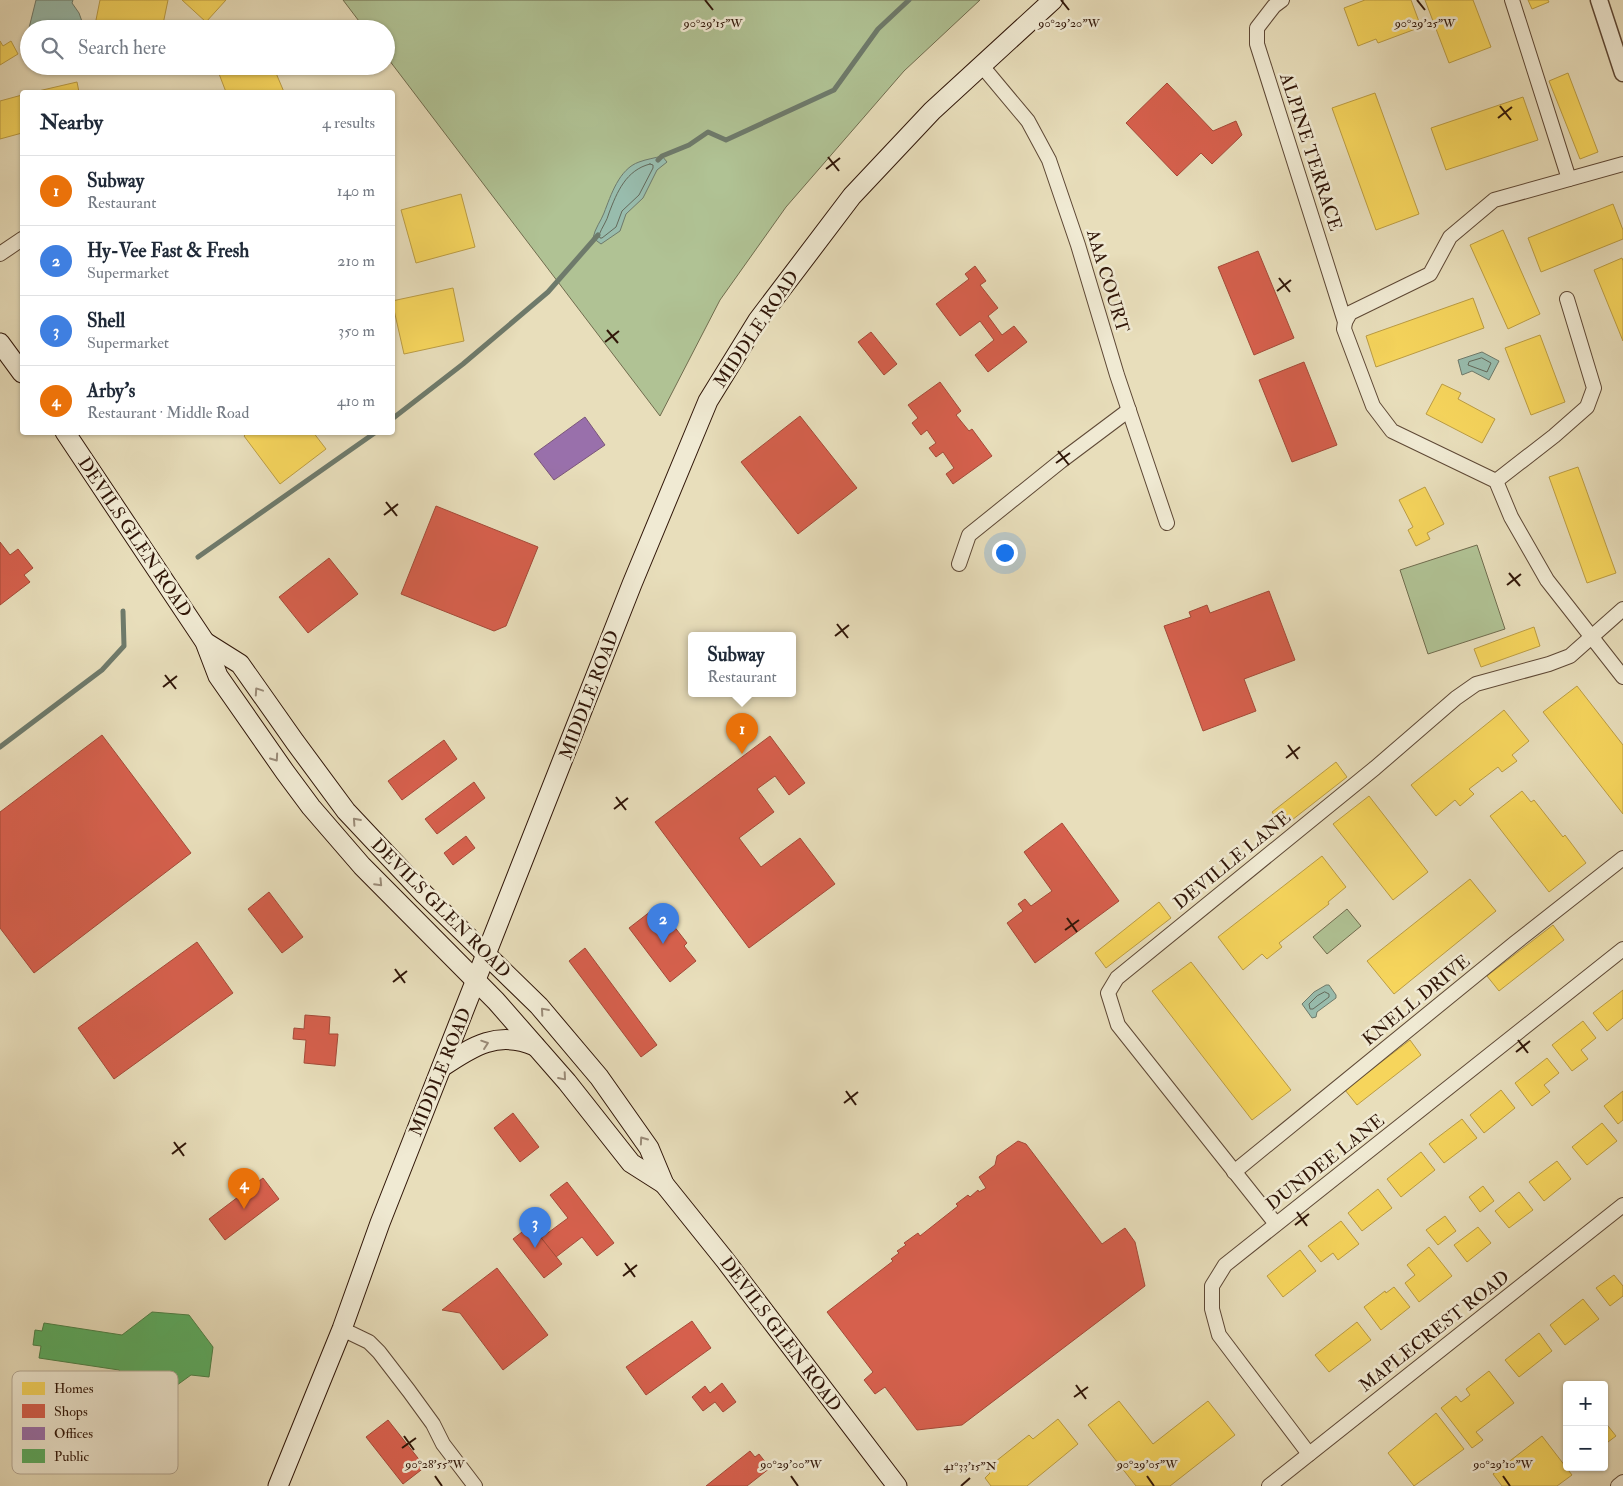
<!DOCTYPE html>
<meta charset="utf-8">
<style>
body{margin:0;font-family:"IM FELL Double Pica",serif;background:#f2f2f3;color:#1f2937}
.controls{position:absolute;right:15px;bottom:15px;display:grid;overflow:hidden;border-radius:5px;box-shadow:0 1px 4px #0004}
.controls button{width:45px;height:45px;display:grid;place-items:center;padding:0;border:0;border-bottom:1px solid #e0e1e3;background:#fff;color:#1f2937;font:25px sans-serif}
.you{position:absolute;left:1004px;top:552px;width:18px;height:18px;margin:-12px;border:4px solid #fff;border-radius:50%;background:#1a73e8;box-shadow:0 0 0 8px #1a73e833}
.badge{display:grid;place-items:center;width:32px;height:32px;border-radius:50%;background:#8f2418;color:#fff;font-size:16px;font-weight:700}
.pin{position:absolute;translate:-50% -41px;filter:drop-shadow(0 1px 2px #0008)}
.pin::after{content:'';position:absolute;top:26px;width:18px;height:15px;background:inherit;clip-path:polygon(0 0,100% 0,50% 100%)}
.popup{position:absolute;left:688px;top:632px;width:108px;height:65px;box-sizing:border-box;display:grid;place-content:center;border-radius:5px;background:#fff;filter:drop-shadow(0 1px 4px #0005);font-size:16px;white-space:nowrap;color:#747a83}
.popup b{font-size:19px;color:#1f2937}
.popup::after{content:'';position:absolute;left:50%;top:100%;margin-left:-10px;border:10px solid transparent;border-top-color:#fff}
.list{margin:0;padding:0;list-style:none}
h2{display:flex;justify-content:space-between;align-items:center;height:65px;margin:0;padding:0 20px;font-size:21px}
h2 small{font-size:16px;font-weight:400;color:#747a83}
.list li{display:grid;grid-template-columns:32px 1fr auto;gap:15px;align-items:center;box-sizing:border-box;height:70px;padding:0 20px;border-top:1px solid #e0e1e3}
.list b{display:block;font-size:19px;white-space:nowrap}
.list p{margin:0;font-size:16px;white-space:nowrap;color:#747a83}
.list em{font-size:16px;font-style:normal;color:#747a83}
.icon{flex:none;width:28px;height:28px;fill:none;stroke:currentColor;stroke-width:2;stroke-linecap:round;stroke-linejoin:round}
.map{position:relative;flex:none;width:1623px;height:1486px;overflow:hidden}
.search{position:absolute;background:#fff;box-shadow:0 1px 4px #0004;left:20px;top:20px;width:375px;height:55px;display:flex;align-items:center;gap:12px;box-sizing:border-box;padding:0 18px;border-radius:28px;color:#747a83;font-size:19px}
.panel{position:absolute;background:#fff;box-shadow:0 1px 4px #0004;left:20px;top:90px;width:375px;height:345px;border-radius:5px}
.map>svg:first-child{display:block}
.green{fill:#b0c294;stroke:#706c4e}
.water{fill:#98bcad;stroke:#6e7a6b}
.homes{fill:#f6d55c;stroke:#bb9c43}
.shops{fill:#d6604d;stroke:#a44a38}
.offices{fill:#9970ab;stroke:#7a557a}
.public{fill:#5aae61;stroke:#4d8046}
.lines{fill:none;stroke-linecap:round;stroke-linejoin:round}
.shore{stroke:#64695a;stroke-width:1}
.stream{stroke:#6e7a6b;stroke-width:5}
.minor-casing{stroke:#5e4835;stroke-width:16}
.tertiary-casing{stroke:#5e4835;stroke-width:19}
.secondary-casing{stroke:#301608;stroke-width:21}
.minor{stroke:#f0ead3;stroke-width:14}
.tertiary{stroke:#f0ead3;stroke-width:16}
.secondary{stroke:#f0ead3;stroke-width:19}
.oneway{stroke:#9a8b78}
.ticks{fill:none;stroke:#301608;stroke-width:2}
.labels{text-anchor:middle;stroke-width:5;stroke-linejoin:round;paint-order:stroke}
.street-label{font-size:18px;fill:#301608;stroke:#f0ead3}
.key{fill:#f0ead3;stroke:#b6aa96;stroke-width:1}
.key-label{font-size:14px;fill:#301608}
.ticks-label{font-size:12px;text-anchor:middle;fill:#301608;stroke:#f0ead3;stroke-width:5;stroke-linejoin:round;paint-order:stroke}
</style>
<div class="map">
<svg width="1623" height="1486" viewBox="0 0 1623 1486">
<rect width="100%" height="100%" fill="#e8debb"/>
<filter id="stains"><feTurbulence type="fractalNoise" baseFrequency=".004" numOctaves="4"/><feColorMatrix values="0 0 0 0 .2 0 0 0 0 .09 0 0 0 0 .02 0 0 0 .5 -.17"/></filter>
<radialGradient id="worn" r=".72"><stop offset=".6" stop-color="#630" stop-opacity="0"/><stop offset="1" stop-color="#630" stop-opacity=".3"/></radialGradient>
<g class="green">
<path d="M343 0H980L904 71 786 207 720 300 660 416 386 56V29H365Z"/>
<path d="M1477 545 1505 629 1428 654 1400 570Z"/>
<path d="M1347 909 1361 926 1327 954 1313 937Z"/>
</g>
<g class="water">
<path d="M36 0H73L72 3 79 13 84 27 83 29H29V39L27 36Z"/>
<path d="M662 156 667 162 657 170 643 198 626 214 620 231 601 244 593 238C595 228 601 221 604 213 611 195 619 169 639 162 647 159 655 158 662 156Z"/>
<path d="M1482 352 1499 361 1489 380 1472 371 1462 375 1458 360Z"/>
<path d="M1326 985H1329L1336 995V998L1317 1012 1316 1017 1312 1018 1302 1004 1314 992Z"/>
</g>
<g class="homes">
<path d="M100 0H168L162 29H114L95 25Z"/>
<path d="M182 0H226L206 22Z"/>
<path d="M1365 0H1411L1421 27 1378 43 1376 39 1358 46 1344 8Z"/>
<path d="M1425 0H1473L1491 47 1449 63Z"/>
<path d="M1528 0H1548L1549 2 1532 9Z"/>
<path d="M0 41 3 46 11 41 18 54 0 65Z"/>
<path d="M216 66H273L284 92H226Z"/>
<path d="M1568 73 1598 152 1580 159 1549 81Z"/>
<path d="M77 82 79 92H34Z"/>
<path d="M1375 93 1419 214 1376 230 1332 108Z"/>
<path d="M22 95V133L0 139V101Z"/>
<path d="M1523 97 1538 140 1446 170 1431 128Z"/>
<path d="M461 194 475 247 416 263 401 210Z"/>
<path d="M1613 204 1623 230V239L1541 272 1528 238Z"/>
<path d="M1503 230 1540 314 1508 329 1470 245Z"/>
<path d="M1622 258 1623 261V341L1594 270Z"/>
<path d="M453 288 464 341 404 354 392 301Z"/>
<path d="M1473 298 1484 328 1376 367 1366 336Z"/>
<path d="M1540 335 1565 402 1531 415 1505 348Z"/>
<path d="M1442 384 1461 393 1458 399 1495 419 1482 443 1426 414Z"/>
<path d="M248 432H313L326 449 280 484 244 436Z"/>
<path d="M1578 467 1616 573 1587 583 1549 477Z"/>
<path d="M1425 487 1444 524 1427 533 1430 539 1416 546 1408 530 1413 527 1399 500Z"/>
<path d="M1534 627 1540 646 1481 667 1474 649Z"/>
<path d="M1577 686 1623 745V814L1543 712Z"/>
<path d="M1504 710 1529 741 1512 755 1517 761 1502 772 1498 767 1469 789 1474 794 1460 806 1455 800 1436 816 1411 785Z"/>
<path d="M1336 762 1347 777 1283 827 1272 812Z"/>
<path d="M1522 791 1531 802 1534 800 1563 837 1565 835 1586 863 1549 892 1490 816Z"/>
<path d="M1369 796 1428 872 1393 900 1333 824Z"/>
<path d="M1322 856 1346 887 1328 902 1329 904 1279 943 1282 947 1267 959 1262 954 1243 970 1218 937Z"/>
<path d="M1470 879 1496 911 1394 994 1367 961Z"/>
<path d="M1159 902 1171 918 1106 968 1095 953Z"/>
<path d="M1553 925 1564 940 1499 991 1487 976Z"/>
<path d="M1191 962 1291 1090 1252 1120 1152 991Z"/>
<path d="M1623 990V1018L1607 1031 1593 1013Z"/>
<path d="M1583 1021 1596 1038 1581 1050 1588 1059 1572 1071 1552 1045Z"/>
<path d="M1410 1040 1421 1055 1357 1105 1345 1090Z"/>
<path d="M1547 1058 1559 1073 1544 1085 1550 1092 1532 1106 1515 1083Z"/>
<path d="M1501 1090 1515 1108 1484 1133 1470 1115Z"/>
<path d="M1623 1091V1120L1618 1124 1604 1106Z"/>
<path d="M1462 1119 1477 1138 1444 1163 1429 1144Z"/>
<path d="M1602 1123 1617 1141 1587 1165 1572 1147Z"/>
<path d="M1421 1152 1435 1170 1401 1197 1387 1179Z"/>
<path d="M1557 1161 1571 1179 1544 1201 1529 1182Z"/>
<path d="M1483 1186 1494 1201 1480 1212 1469 1197Z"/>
<path d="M1378 1189 1392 1208 1362 1231 1348 1213Z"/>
<path d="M1519 1192 1533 1210 1509 1228 1495 1211Z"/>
<path d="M1445 1216 1456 1231 1438 1245 1426 1230Z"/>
<path d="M1341 1221 1359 1244 1338 1260 1333 1253 1321 1262 1308 1246Z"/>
<path d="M1478 1227 1491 1243 1467 1262 1454 1245Z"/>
<path d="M1429 1247 1452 1276 1419 1302 1405 1283 1415 1275 1407 1265Z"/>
<path d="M1300 1250 1316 1271 1283 1297 1267 1276Z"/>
<path d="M1614 1275 1623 1286V1296L1610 1306 1596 1288Z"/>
<path d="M1394 1287 1410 1307 1381 1330 1364 1307 1385 1291 1386 1293Z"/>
<path d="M1583 1299 1599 1319 1565 1345 1550 1325Z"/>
<path d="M1357 1322 1371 1340 1329 1372 1315 1355Z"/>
<path d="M1539 1333 1552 1351 1519 1377 1505 1360Z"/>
<path d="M1489 1371 1514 1403 1476 1432 1483 1440 1472 1448 1441 1408 1456 1396 1461 1402 1470 1395 1466 1389Z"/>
<path d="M1119 1401 1153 1444 1208 1401 1235 1435 1170 1486H1136L1088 1425Z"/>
<path d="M1436 1413 1464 1449 1414 1486 1388 1453Z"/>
<path d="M1058 1419 1078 1444 1027 1486H991L985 1478 990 1473 986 1469 1029 1435 1033 1439Z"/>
<path d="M1604 1421 1616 1436 1604 1445Z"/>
<path d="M1542 1436 1572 1475 1557 1486H1502L1493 1474Z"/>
</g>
<g class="shops">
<path d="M1167 83 1213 131 1236 121 1242 135 1212 164 1201 153 1177 176 1126 123Z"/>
<path d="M1258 251 1294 338 1254 355 1218 267Z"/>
<path d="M975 266 986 281 980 285 998 308 988 316 1002 335 1014 326 1027 342 988 372 975 355 994 340 980 321 960 336 936 304 969 279 965 274Z"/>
<path d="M871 332 897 364 884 375 858 342Z"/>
<path d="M1304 362 1337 445 1292 462 1259 380Z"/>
<path d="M940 382 961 411 956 415 969 431 972 429 992 456 953 484 946 474 954 468 943 452 936 457 929 448 936 443 927 430 921 435 912 423 918 418 908 405Z"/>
<path d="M800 416 857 488 798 534 741 462Z"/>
<path d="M436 506 538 547 506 626 494 631 401 594Z"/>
<path d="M0 542 10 555 18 549 33 568 24 575 30 582 0 605Z"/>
<path d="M329 558 358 594 308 633 279 597Z"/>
<path d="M1269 591 1295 660 1244 679 1256 711 1203 731 1164 626 1191 617 1189 612 1207 605 1210 613Z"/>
<path d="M102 735 191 853 34 973 0 928V812Z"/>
<path d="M770 736 805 783 789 795 775 776 757 789 774 812 739 838 761 867 800 838 835 884 749 948 655 822Z"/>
<path d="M444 740 457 759 402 800 388 781Z"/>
<path d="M474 782 485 798 437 834 425 819Z"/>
<path d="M1062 823 1119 901 1035 963 1007 923 1023 911 1018 904 1025 899 1031 906 1052 891 1024 852Z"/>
<path d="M466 836 475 848 453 865 444 853Z"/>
<path d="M269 892 303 937 282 953 248 909Z"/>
<path d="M655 908 667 923 670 921 687 943 684 946 696 961 670 982 629 928Z"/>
<path d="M197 942 233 993 114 1079 78 1028Z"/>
<path d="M585 948 657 1045 641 1057 569 961Z"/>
<path d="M305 1015 330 1017 329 1034H338L335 1066 304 1063 306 1040 293 1039 294 1028 304 1029Z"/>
<path d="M513 1113 539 1147 520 1162 494 1128Z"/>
<path d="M1018 1141 1026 1144 1102 1244 1125 1228 1135 1242 1145 1286 962 1425 917 1430 885 1387 875 1394 864 1380 873 1372 827 1312 893 1261 891 1259 899 1253 897 1251 906 1245 904 1243 918 1233 920 1236 958 1206 956 1204 968 1195 970 1197 978 1190 979 1192 986 1188 979 1177 995 1165 997 1156Z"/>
<path d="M263 1178 279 1199 225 1240 209 1219Z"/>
<path d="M567 1182 614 1243 597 1256 582 1237 556 1257 541 1238 568 1218 550 1195Z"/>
<path d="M531 1225 562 1264 544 1278 513 1239Z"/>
<path d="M497 1268 548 1335 503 1370 460 1313 442 1310Z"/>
<path d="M692 1321 711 1348 646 1395 626 1367Z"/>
<path d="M722 1383 736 1402 723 1412 715 1402 703 1411 692 1397 705 1386 710 1393Z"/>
<path d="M388 1420 425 1467 403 1484 366 1437Z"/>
<path d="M750 1451 755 1457 759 1454 770 1468 747 1486H706Z"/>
</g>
<path class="offices" d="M585 417 605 445 554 480 534 454Z"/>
<path class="public" d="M152 1312 189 1315 213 1347 209 1377 191 1375 173 1388 172 1403 140 1400 119 1370 39 1358 41 1346 33 1345 35 1330 42 1331 44 1323 122 1335Z"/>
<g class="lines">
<g class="shore">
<path d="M650 164 653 165V168L639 195 622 211 616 227 602 238H600L599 235C602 227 607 221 609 213 617 192 626 170 650 164Z"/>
<path d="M1482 358 1491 363 1487 372 1468 365 1469 362Z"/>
<path d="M1325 992 1329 994V997L1313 1009H1310L1309 1004 1317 996Z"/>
</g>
<g class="stream">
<path d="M658 160 662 156 689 145 708 132 726 140 834 90 878 29 909 0"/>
<path d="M392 419 463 364 548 292 598 235"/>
<path d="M198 557 376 432"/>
<path d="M0 747 102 670 124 646 123 611"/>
</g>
<g class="minor-casing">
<g id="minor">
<path d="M1282 0 1274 6 1257 28V44L1345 322 1344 329 1373 406 1392 431 1496 481 1511 517 1547 580 1623 677"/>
<path d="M1512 0 1569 179"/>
<path d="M982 66 1028 121 1049 160 1078 245 1117 375 1167 523"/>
<path d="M0 254 22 239"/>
<path d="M1345 322 1350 313 1430 274 1450 237 1494 200 1623 164"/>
<path d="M1496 481 1554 436 1587 407 1594 388 1567 299"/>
<path d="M959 564 969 535 1061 461 1129 410"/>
<path d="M1234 1172 1515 943 1623 858"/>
<path d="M1276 1224 1118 1025 1108 993 1117 978 1375 768 1456 698 1476 684 1549 664 1570 656 1623 609"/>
<path d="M342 1329 369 1342 379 1352 409 1391 433 1424 443 1444 475 1486"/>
<path d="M1309 1454 1219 1335 1212 1309V1286L1225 1265 1623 949"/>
<path d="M1269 1486 1623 1205"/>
<path d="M1618 1486 1623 1482"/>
</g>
</g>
<g class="tertiary-casing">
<path id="tertiary" d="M1599 0 1623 73"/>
</g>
<g class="secondary-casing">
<g id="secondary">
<path d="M0 343 22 373"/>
<path d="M65 432 205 642 218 676 285 772 311 807 362 866 496 1001 567 1082 631 1163 664 1184"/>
<path d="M205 642 240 664 295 742 346 811 424 894 539 1006 599 1077 649 1148 664 1184 725 1260 897 1486"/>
<path d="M442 1067C473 1046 498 1030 535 1046"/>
<path d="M278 1486 342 1329 380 1223 632 584 708 401 758 320 852 196 932 111 1053 0"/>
</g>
</g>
<use href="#minor" class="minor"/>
<use href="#tertiary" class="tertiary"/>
<use href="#secondary" class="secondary"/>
</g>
<defs><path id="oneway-chevron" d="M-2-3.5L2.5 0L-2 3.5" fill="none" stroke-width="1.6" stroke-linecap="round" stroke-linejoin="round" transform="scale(1.25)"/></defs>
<g class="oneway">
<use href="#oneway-chevron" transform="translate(258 691) rotate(-124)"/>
<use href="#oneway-chevron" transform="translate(275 758) rotate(55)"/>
<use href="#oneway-chevron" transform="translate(356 821) rotate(-132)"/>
<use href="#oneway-chevron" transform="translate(379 883) rotate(46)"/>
<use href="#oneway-chevron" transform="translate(544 1011) rotate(-131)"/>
<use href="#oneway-chevron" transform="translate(485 1044) rotate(-19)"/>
<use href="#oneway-chevron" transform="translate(563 1077) rotate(49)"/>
<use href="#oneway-chevron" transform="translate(643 1140) rotate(-125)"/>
</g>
<path class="ticks" d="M705 0 713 10M1061 0 1069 10M1417 0 1425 10M1500 106 1511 120M1498 118 1512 107M828 157 839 171M826 169 840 158M1279 278 1290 292M1277 291 1291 280M607 330 618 343M605 342 619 331M1058 451 1069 465M1056 463 1070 453M386 502 397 516M384 515 398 504M1509 573 1520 586M1507 585 1521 574M837 624 848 638M835 636 849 625M165 675 176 689M163 687 177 676M1288 745 1298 759M1286 758 1300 747M616 797 626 810M614 809 628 798M1067 918 1077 932M1065 930 1079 920M395 969 405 983M393 982 407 971M1518 1040 1528 1053M1516 1052 1530 1041M846 1091 856 1105M844 1103 858 1092M174 1142 184 1156M172 1154 186 1143M1297 1212 1307 1226M1295 1225 1309 1214M625 1263 635 1277M623 1276 637 1265M1076 1385 1086 1399M1074 1397 1088 1387M404 1436 414 1450M402 1448 416 1438M435 1476 442 1486M791 1476 798 1486M1147 1476 1154 1486M1503 1476 1510 1486M961 1486 970 1478"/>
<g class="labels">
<g class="street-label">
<text transform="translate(1311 152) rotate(72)" y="6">ALPINE TERRACE</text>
<text transform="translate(1108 281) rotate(73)" y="6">AAA COURT</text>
<text transform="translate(756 329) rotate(-56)" y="6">MIDDLE ROAD</text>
<text transform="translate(135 537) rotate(56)" y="6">DEVILS GLEN ROAD</text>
<text transform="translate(589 695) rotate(-69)" y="6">MIDDLE ROAD</text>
<text transform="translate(1232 860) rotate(-39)" y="6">DEVILLE LANE</text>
<text transform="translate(441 908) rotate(45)" y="6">DEVILS GLEN ROAD</text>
<text transform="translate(1416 1000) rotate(-39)" y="6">KNELL DRIVE</text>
<text transform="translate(440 1072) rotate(-68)" y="6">MIDDLE ROAD</text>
<text transform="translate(1325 1162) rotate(-38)" y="6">DUNDEE LANE</text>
<text transform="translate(1434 1331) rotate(-38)" y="6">MAPLECREST ROAD</text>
<text transform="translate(781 1334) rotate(53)" y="6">DEVILS GLEN ROAD</text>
</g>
</g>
<rect x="12" y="1371" width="166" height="103" rx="8" class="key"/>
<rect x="22" y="1382" width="23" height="13" fill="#f6d55c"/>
<rect x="22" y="1404" width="23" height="14" fill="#d6604d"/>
<rect x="22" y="1427" width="23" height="13" fill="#9970ab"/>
<rect x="22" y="1449" width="23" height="14" fill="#5aae61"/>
<g class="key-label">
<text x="54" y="1393">Homes</text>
<text x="54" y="1416">Shops</text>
<text x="54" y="1438">Offices</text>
<text x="54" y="1461">Public</text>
</g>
<g class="ticks-label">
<text x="713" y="27">90°29'15"W</text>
<text x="1069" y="27">90°29'20"W</text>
<text x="1425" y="27">90°29'25"W</text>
<text x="435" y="1468">90°28'55"W</text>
<text x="791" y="1468">90°29'00"W</text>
<text x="1147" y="1468">90°29'05"W</text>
<text x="1503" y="1468">90°29'10"W</text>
<text x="970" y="1470">41°33'15"N</text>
</g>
<rect width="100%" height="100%" filter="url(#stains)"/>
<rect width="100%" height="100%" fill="url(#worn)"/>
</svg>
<div class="controls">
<button>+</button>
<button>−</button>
</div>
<div class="you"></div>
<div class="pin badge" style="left:742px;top:754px;background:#e8710a">1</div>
<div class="popup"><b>Subway</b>Restaurant</div>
<div class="pin badge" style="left:663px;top:944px;background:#3f7fe0">2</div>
<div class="pin badge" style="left:535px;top:1248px;background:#3f7fe0">3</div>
<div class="pin badge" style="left:244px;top:1209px;background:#e8710a">4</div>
<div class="search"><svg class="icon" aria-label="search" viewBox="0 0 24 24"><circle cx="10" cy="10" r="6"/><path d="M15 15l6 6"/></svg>Search here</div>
<section class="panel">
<h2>Nearby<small>4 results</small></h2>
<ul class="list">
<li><span class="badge" style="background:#e8710a">1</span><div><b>Subway</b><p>Restaurant</p></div><em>140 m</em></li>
<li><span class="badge" style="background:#3f7fe0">2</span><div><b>Hy-Vee Fast &amp; Fresh</b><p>Supermarket</p></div><em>210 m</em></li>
<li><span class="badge" style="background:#3f7fe0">3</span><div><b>Shell</b><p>Supermarket</p></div><em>350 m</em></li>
<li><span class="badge" style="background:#e8710a">4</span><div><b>Arby's</b><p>Restaurant · Middle Road</p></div><em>410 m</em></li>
</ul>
</section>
</div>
